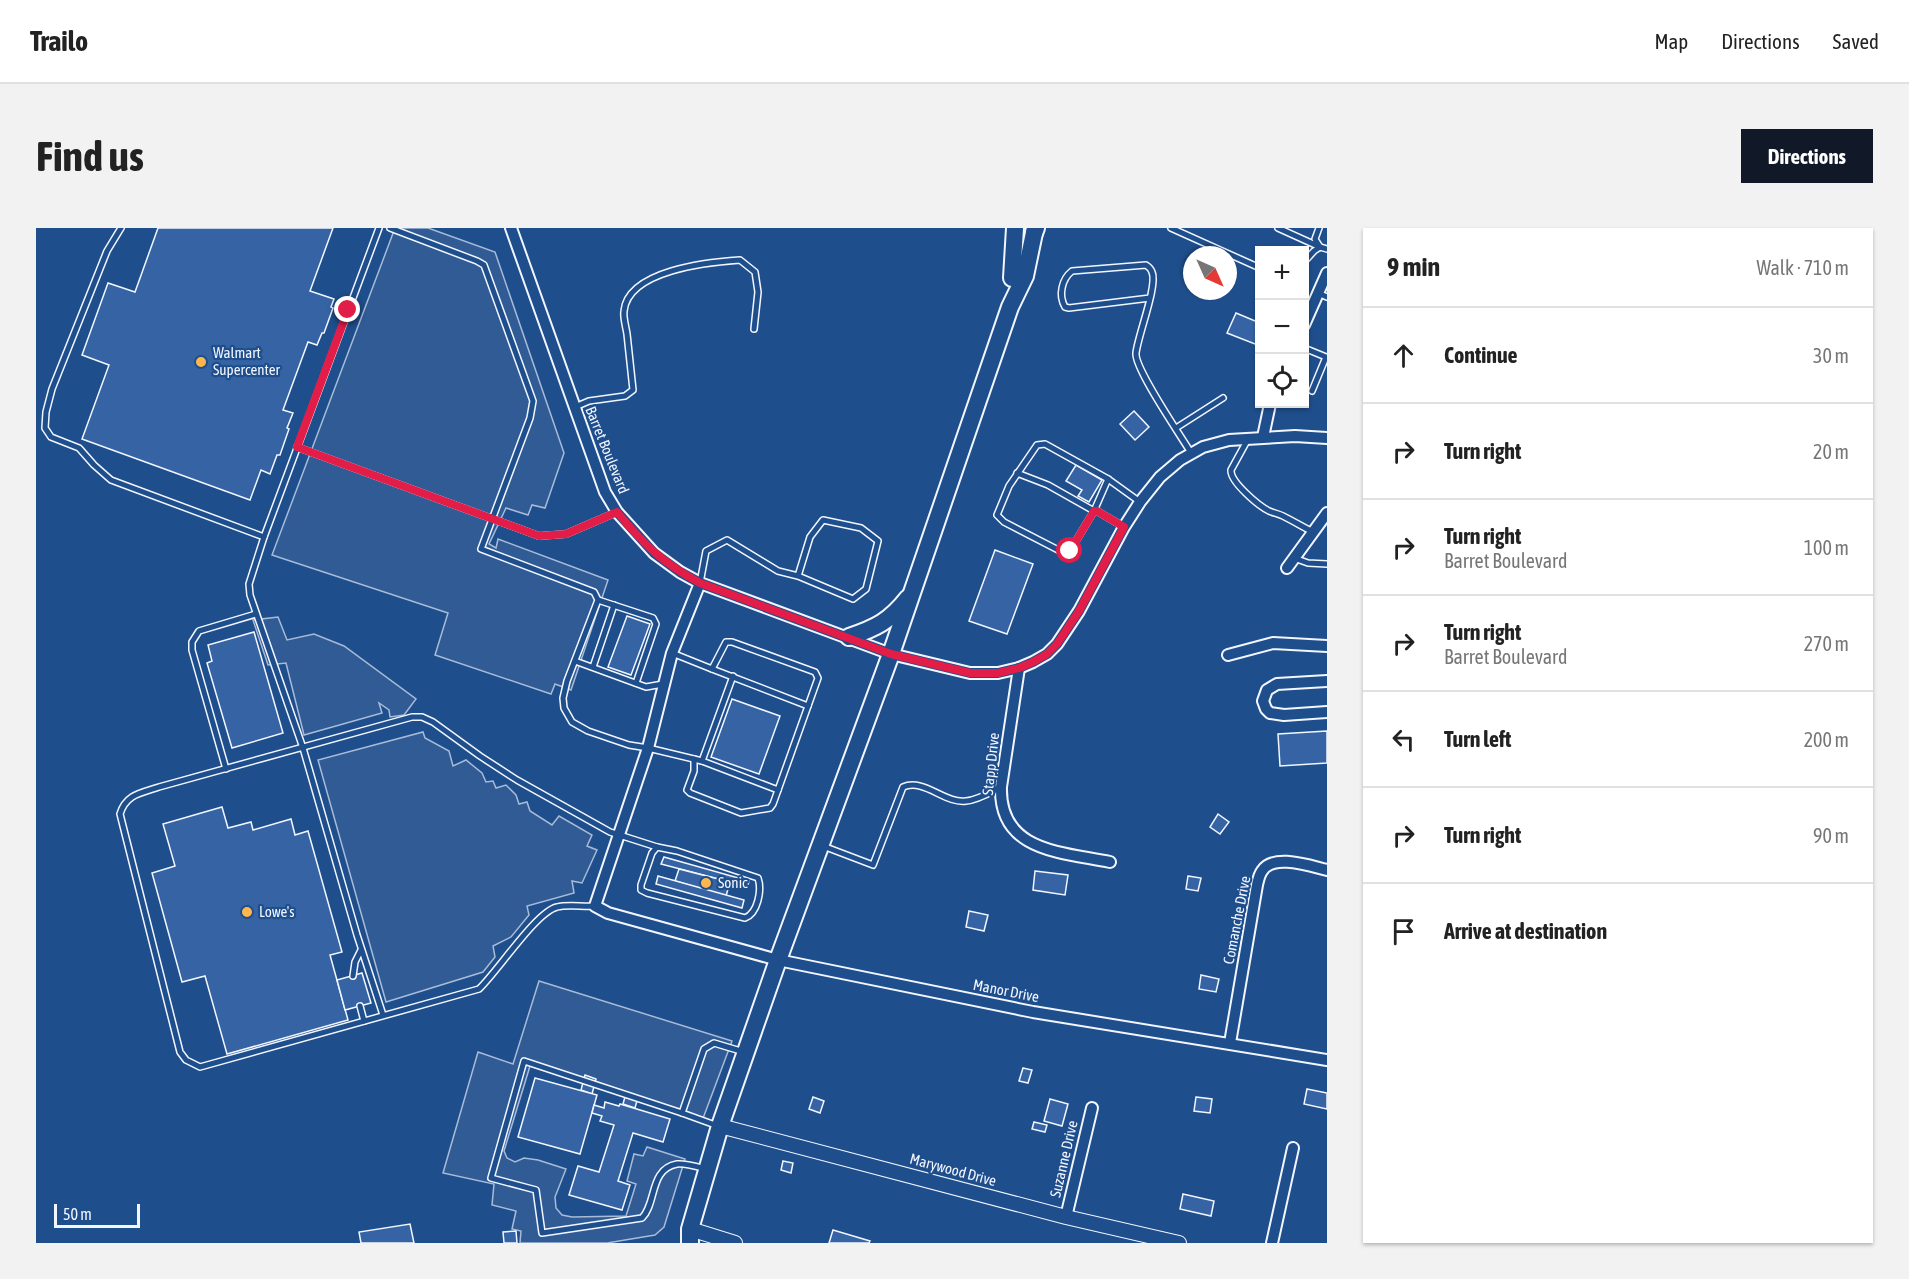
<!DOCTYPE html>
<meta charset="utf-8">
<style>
body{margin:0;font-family:"Asap Condensed",sans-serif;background:#f2f2f2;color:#222}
.controls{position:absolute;right:18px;top:18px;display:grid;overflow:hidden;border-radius:0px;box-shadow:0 2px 4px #0004}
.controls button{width:54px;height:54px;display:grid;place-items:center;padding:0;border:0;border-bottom:2px solid #e0e0e0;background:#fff;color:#222;font:30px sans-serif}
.compass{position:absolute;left:1147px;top:18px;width:54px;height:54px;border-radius:50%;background:#fff;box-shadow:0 2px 4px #0004;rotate:135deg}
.scale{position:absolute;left:18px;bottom:15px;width:86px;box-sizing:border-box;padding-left:6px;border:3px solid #f2f6ff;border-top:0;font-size:16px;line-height:21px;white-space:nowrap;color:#f2f6ff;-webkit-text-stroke:4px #1f4e8c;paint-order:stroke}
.stop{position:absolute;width:18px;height:18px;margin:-14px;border:4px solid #e11d48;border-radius:50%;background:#fff}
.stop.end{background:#e11d48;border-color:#fff;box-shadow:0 2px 6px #0008}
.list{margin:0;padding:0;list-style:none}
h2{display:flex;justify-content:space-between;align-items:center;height:78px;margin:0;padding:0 24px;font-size:26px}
h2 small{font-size:20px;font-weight:400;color:#767676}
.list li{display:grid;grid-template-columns:39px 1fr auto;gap:18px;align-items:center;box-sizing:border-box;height:96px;padding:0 24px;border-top:2px solid #e0e0e0}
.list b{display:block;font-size:22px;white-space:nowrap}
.list p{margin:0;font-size:20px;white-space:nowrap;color:#767676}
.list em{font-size:20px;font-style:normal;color:#767676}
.icon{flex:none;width:33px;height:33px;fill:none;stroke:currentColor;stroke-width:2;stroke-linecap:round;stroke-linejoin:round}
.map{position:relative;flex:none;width:1291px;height:1015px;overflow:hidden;border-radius:0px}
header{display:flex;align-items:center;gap:36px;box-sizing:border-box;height:84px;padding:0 30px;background:#fff;border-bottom:2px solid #e0e0e0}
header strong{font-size:28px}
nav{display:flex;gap:33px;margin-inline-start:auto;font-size:21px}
.intro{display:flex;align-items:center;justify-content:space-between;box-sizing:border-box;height:144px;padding:0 36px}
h1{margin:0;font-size:42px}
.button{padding:15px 27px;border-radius:0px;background:#111827;color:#fff;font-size:21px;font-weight:700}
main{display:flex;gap:36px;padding:0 36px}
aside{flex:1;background:#fff;border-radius:0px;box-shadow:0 2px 4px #0004}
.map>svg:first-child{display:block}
.parking{fill:#305b95;stroke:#a8bbd7;stroke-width:1.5}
.building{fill:#3563a3;stroke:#f2f6ff;stroke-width:1.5}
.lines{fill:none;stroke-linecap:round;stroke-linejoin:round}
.service-casing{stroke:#f2f6ff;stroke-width:8}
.minor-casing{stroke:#f2f6ff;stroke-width:14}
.tertiary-casing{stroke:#f2f6ff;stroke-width:16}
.primary-casing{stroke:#f2f6ff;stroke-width:20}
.trunk-casing{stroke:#f2f6ff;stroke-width:20}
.service{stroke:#1f4e8c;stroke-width:5}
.minor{stroke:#1f4e8c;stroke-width:10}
.tertiary{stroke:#1f4e8c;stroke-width:14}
.primary{stroke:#1f4e8c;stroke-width:16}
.trunk{stroke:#1f4e8c;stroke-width:16}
.route{stroke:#e11d48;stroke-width:8}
.poi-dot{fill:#ffb74d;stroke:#1f4e8c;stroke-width:2}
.labels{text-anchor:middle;stroke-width:4.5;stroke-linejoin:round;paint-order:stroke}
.poi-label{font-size:15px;fill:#f2f6ff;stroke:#1f4e8c;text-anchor:start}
.street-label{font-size:15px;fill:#f2f6ff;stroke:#1f4e8c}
</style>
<header>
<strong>Trailo</strong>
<nav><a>Map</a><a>Directions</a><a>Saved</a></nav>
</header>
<div class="intro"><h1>Find us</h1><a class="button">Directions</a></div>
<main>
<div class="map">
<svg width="1291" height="1015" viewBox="0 0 1291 1015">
<rect width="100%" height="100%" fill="#1f4e8c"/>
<g class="parking">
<path d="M359 0H392L459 24 528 225 509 280 496 277 492 287 470 280 453 316 460 320 462 311 572 352 535 462 519 456 515 466 399 427 412 385 236 327Z"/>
<path d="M242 389 251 412 278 406 308 418 380 471 368 487 354 489 353 482 343 475 346 485 268 507 250 435 232 437 217 392Z"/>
<path d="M387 504 389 510 413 523 417 538 430 532 446 545 450 554 457 553 460 560 470 557 480 567 483 576 491 574 494 583 516 597 523 588 556 607 551 618 561 622 546 655 536 653 538 665 491 678 493 687 475 709 457 718 459 729 447 744 350 774 282 532Z"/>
<path d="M503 753 696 813 666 893 494 838 468 923 471 930 479 934 488 930 502 932 530 941 519 969 520 980 526 987 536 989 590 988 600 956 591 953 598 926 607 928 611 919 649 931 628 999 619 1007 571 1015H484L485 1003 476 1001 480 983 456 977 458 956 407 945 442 824 477 836Z"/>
</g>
<g class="building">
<path d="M122 0H297L274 63 298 71 295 79 297 80 288 105H286L281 117 272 114 247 182 257 185 251 200 253 201 244 227H241L234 246 225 242 214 272 46 211 73 137 46 127 72 55 99 64Z"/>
<path d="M1200 85 1224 95V118L1191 105Z"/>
<path d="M1098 183 1113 199 1099 212 1084 196Z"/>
<path d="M1040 237 1066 252 1053 274 1042 268 1046 262 1030 253Z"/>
<path d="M959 322 997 336 971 406 933 393Z"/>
<path d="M591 388 614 396 595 447 572 439Z"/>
<path d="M218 404 247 505 196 520 171 435 176 433 172 417Z"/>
<path d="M696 471 744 488 723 546 675 529Z"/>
<path d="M1291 503V535L1244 538 1242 506Z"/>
<path d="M186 579 192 600 215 594 217 602 255 591 259 607 272 603 306 724 294 727 312 792 191 826 169 748 146 754 116 645 139 638 127 596Z"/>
<path d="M1182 586 1193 594 1184 606 1174 599Z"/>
<path d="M628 629 713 653 711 661 693 656 694 654 625 636Z"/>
<path d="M643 641 694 654 690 668 639 653Z"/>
<path d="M999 643 1032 647 1029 667 997 662Z"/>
<path d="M622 648 708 672 706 680 620 656Z"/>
<path d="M1152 648 1165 650 1162 663 1150 661Z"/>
<path d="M933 683 952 687 948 703 930 699Z"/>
<path d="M326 745 335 775 309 782 301 752Z"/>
<path d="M1165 747 1183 751 1180 764 1163 761Z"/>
<path d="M987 840 996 842 992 855 983 853Z"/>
<path d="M549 847 560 851 556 866 545 862Z"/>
<path d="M499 850 561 867 544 926 482 909Z"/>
<path d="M1271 861 1291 865V881L1268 876Z"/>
<path d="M590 865 602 869 599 880 587 876Z"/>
<path d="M777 869 788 873 784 885 773 881Z"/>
<path d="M1160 869 1176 871 1174 885 1158 883Z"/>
<path d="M1014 871 1032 876 1026 898 1008 893Z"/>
<path d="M569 874 583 878 584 876 634 891 627 914 597 905 582 953 594 957 586 982 533 967 542 938 563 944 578 897 564 893 566 888 556 885 558 877 568 880Z"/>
<path d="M998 894 1011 897 1009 904 996 901Z"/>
<path d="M747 933 757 935 755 945 745 942Z"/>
<path d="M1147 966 1178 973 1175 988 1144 981Z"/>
<path d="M374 996 378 1015H325L323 1004Z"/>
<path d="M797 1002 834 1013 833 1015H793Z"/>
<path d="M480 1003 481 1015H468L467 1004Z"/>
</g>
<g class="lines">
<g class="service-casing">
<g id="service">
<path d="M85 0 71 23 16 161 10 184 9 200 15 209 43 220 58 237 75 252 228 309"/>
<path d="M343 0 228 309 213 356 214 367 267 520 321 707 347 787"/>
<path d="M354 0 441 33 448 37 497 173 494 190 445 321 558 364 562 372 531 453 527 470 528 480 536 494 552 503 593 517 612 520 666 533 742 562 782 450 779 444 696 414H690L676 441 636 425"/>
<path d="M1135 0 1224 40"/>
<path d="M1242 0 1284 19 1279 11 1283 0"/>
<path d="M1268 34 1278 23 1284 19 1291 21"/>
<path d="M1282 65 1291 69"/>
<path d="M1114 70 1033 80 1029 79C1022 67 1026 51 1036 43L1110 37C1113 39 1115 41 1116 44 1122 57 1102 107 1100 125 1098 140 1145 208 1155 225"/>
<path d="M1268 120 1290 129 1276 163"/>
<path d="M539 179 553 173 589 168 597 162C595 143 593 125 591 106 590 99 587 90 588 83 592 42 673 34 704 32L719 44 722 64 718 101"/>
<path d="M1140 200 1187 170"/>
<path d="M1212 211 1195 242C1194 254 1223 278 1233 283 1238 285 1243 286 1247 288 1257 293 1267 299 1277 304"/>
<path d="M261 219 503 308 530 306 581 284"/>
<path d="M981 245 1012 257 1058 283 1072 251"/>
<path d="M1088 299 1061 283H1058L1034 323 1030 326 968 294 961 287 973 258 1001 217 1009 216 1072 251 1104 274"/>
<path d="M1258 330 1272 335 1291 336"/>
<path d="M664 355 670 323 691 312 742 343 762 348 817 371 830 361 842 313 825 300 787 292 774 309 762 348"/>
<path d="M562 372 617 390 620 396 600 455"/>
<path d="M539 433 610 459 627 456"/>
<path d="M557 439 578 377"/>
<path d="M676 441 772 478"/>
<path d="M658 531V543L651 562 654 565 705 585 734 580 737 576 742 562"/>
<path d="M666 533 697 448"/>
<path d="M190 541 156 422V414L163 403 220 386"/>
<path d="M787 618 837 637 867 559C888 550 909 576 930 573 942 572 955 564 965 559"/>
<path d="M621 619 641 623 722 650C726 662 722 685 709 690L611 665 605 662V657L616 625Z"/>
<path d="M559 678C547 679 532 676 521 679 500 684 462 743 443 761L164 839 150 832 144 824 84 586C90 566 105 565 123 559L376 489H386L397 494 444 528 481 552 574 604 621 619"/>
<path d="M317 748 319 734 325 722"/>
<path d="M324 778 328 793"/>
<path d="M646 885 488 833 455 950 500 962 506 1005 606 990C621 975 613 941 641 936 649 935 662 939 670 941"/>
<path d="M682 898 646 885 668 821 678 815 708 824"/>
</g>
</g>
<g class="minor-casing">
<g id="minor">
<path d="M475 0 569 264 581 284 618 325 644 344 664 355 855 426 934 445H962L983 440 997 434 1011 426 1021 416 1043 383 1088 299 1104 274 1124 249 1144 232 1167 219 1193 212 1259 208 1291 210"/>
<path d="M1268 97 1291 45"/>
<path d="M1227 209 1234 176"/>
<path d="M1251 340 1291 285"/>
<path d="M664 355 636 425 612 520 559 678 572 685 742 732 997 784 1291 832"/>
<path d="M1192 427 1237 415 1291 418"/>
<path d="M983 440 965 559C963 624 1026 624 1074 634"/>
<path d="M1291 453 1241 456 1231 462 1227 473 1230 481 1234 485 1248 487 1291 484"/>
<path d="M1194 815 1221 657C1222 653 1223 647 1226 643 1237 625 1274 638 1291 642"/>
<path d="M1030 989 1056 880"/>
<path d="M1236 1015 1257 920"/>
</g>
</g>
<g class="tertiary-casing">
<g id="tertiary">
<path d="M684 898 1030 989 1143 1015"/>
<path d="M654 1001 699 1015"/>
</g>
</g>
<g class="primary-casing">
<g id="primary">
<path d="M813 409C840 400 854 393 872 370"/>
<path d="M654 1015V1001L684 898 742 732 855 426 974 79 989 48 999 0"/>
</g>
</g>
<g class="trunk-casing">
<g id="trunk">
<path d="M998 5 1000 0"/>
<path d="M976 50 979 0"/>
</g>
</g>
<use href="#service" class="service"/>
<use href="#minor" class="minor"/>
<use href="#tertiary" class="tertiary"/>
<use href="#primary" class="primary"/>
<use href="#trunk" class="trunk"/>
</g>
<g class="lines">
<path class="route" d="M312 82 261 219 503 308 530 306 581 284C608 317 627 335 664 355L855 426 934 445H962L983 440 997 434 1011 426 1021 416 1043 383 1088 299 1061 283H1058L1034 323"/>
</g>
<g class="poi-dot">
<circle cx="165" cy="134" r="6"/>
<circle cx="670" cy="655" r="6"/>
<circle cx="211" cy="684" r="6"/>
</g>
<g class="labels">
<g class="poi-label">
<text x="177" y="130">Walmart<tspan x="177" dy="17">Supercenter</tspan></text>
<text x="682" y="660">Sonic</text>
<text x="223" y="689">Lowe's</text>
</g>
<g class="street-label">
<text transform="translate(571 222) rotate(68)" y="5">Barret Boulevard</text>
<text transform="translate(955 536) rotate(-84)" y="5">Stapp Drive</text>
<text transform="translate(1201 692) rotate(-79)" y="5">Comanche Drive</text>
<text transform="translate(970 763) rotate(11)" y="5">Manor Drive</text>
<text transform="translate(1028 931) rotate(-77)" y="5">Suzanne Drive</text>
<text transform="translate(917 942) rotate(15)" y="5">Marywood Drive</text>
</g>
</g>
</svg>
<div class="controls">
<button>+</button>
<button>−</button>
<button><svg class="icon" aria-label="locate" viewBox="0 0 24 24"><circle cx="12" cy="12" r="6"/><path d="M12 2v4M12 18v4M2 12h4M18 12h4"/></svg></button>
</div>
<svg class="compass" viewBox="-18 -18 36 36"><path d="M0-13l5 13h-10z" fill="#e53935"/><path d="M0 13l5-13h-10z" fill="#767676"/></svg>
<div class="scale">50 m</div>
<div class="stop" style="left:1034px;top:323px"></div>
<div class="stop end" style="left:312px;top:82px"></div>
</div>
<aside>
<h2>9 min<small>Walk · 710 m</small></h2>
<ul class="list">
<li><svg class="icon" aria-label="ahead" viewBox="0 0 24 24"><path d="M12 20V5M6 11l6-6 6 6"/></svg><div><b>Continue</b></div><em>30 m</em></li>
<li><svg class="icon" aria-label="right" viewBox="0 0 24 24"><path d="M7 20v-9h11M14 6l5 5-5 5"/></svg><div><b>Turn right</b></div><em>20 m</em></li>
<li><svg class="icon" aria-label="right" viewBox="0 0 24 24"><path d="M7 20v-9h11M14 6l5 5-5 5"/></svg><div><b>Turn right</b><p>Barret Boulevard</p></div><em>100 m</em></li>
<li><svg class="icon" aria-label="right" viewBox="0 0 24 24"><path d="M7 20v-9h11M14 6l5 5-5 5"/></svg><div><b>Turn right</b><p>Barret Boulevard</p></div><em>270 m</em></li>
<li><svg class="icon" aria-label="left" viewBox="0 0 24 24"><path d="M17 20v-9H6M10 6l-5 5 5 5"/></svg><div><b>Turn left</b></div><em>200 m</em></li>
<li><svg class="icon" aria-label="right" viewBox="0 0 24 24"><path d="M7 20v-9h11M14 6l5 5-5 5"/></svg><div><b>Turn right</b></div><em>90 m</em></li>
<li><svg class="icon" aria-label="arrive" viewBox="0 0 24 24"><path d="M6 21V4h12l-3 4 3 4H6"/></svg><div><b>Arrive at destination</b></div></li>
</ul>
</aside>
</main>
